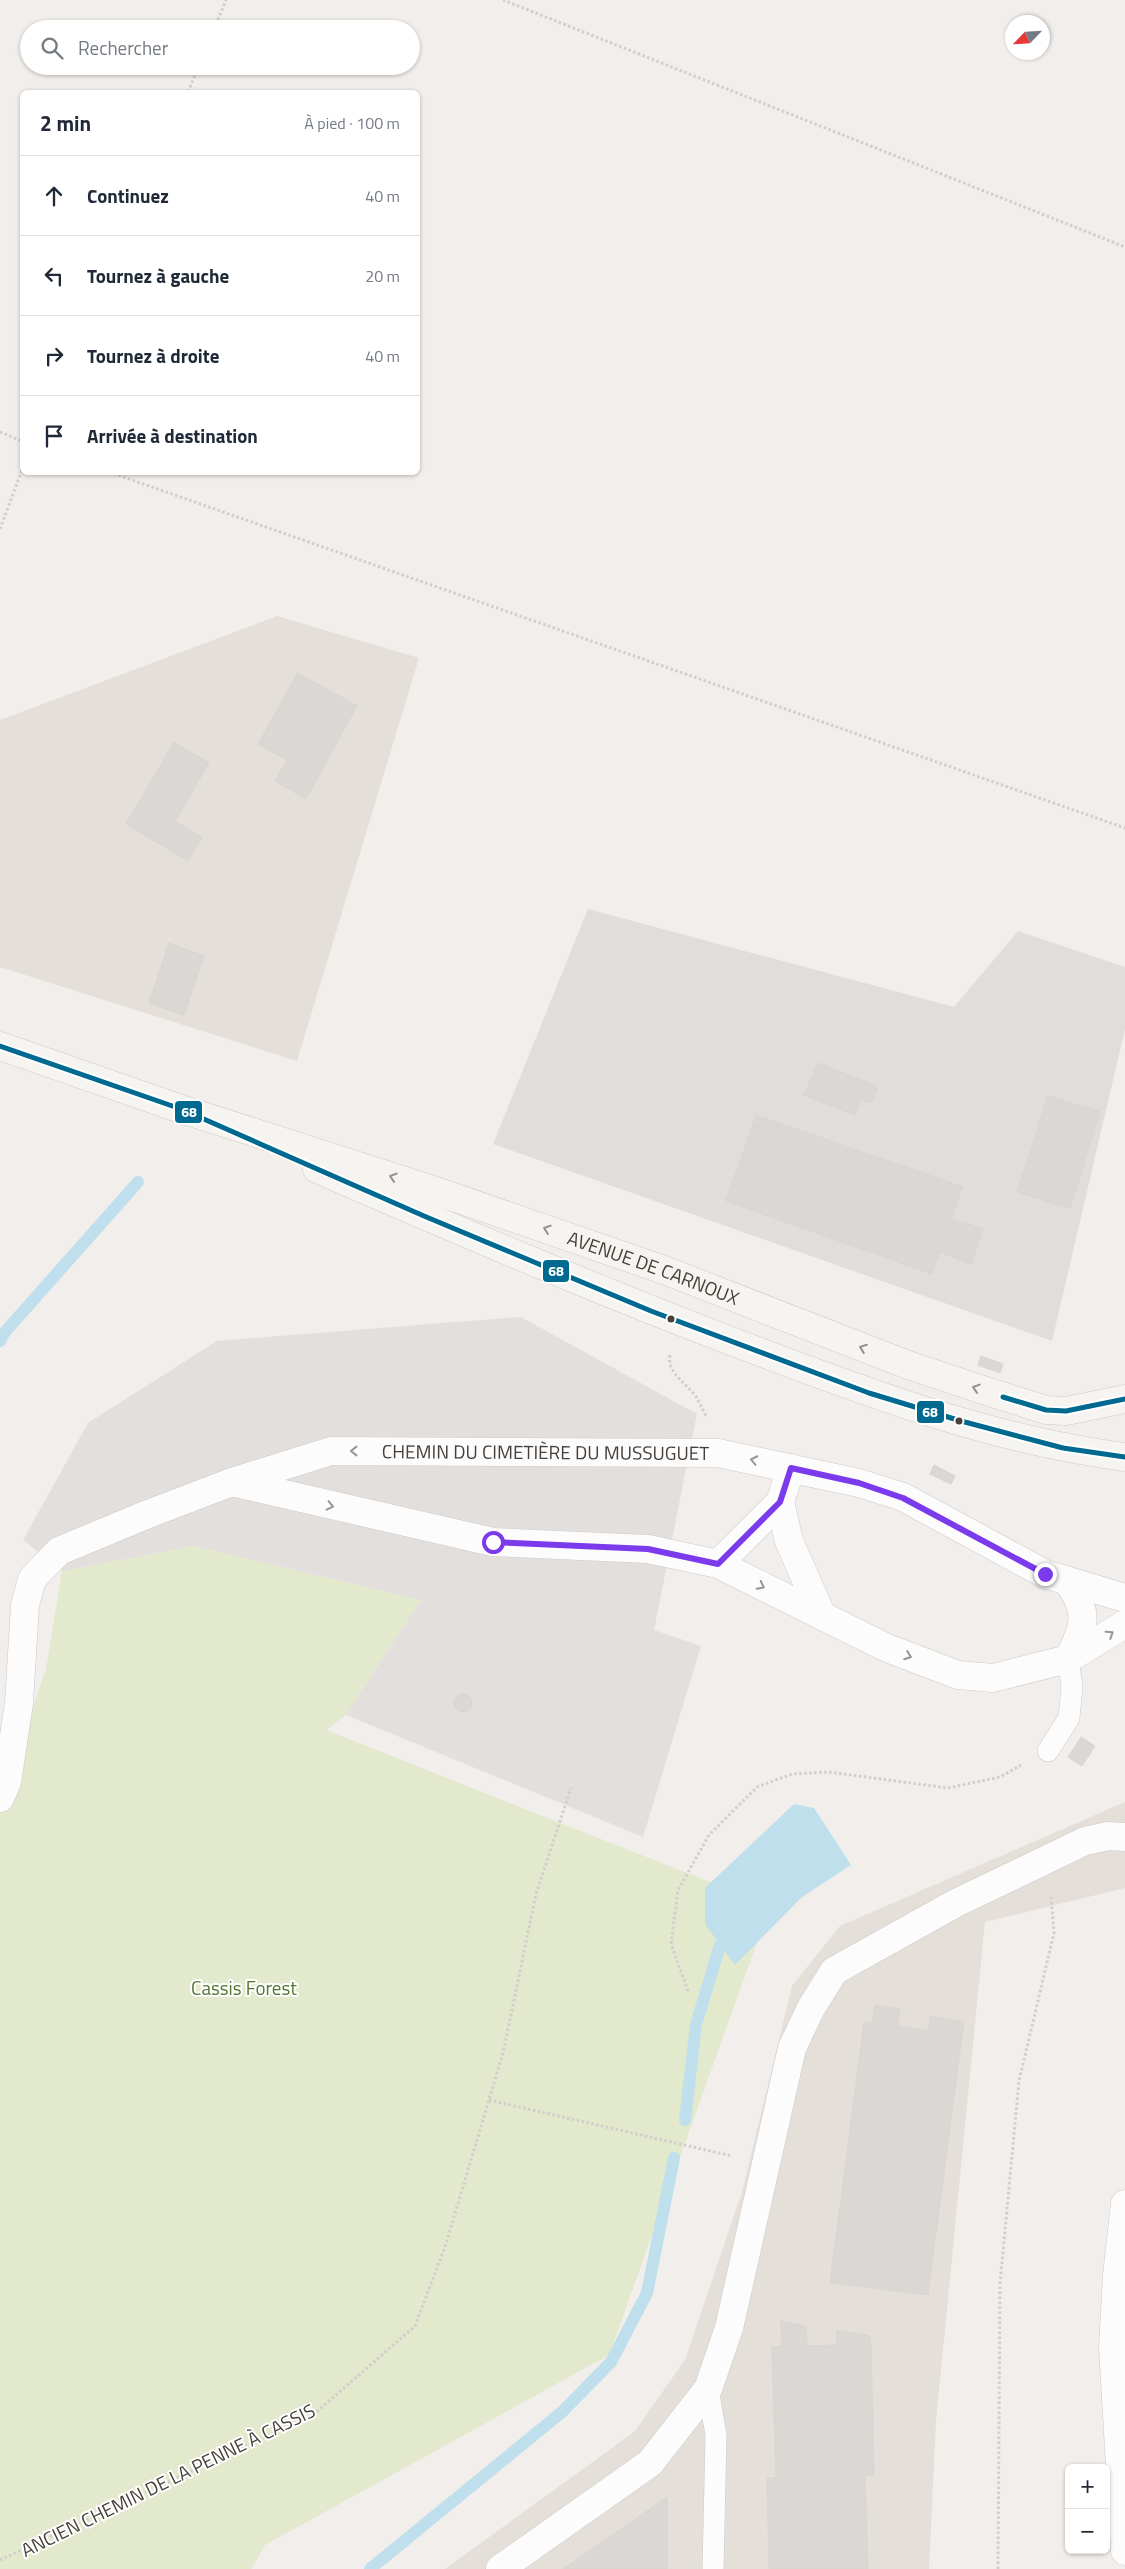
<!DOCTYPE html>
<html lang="fr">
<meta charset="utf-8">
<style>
body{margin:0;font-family:"Titillium Web",sans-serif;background:#f6f6f7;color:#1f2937}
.controls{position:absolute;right:15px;bottom:15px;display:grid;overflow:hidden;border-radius:8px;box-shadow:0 1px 4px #0004}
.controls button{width:45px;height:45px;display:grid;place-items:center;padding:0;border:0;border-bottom:1px solid #e0e1e3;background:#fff;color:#1f2937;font:25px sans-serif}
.compass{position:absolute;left:1005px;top:15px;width:45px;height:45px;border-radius:50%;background:#fff;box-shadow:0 1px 4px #0004;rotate:245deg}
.stop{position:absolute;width:15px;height:15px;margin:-11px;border:4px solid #7c3aed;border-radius:50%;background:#fff}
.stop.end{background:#7c3aed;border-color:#fff;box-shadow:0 1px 5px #0008}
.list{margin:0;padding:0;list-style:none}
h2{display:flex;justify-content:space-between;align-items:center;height:65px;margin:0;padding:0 20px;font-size:21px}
h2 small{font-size:16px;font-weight:400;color:#747a83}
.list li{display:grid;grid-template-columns:32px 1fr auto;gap:15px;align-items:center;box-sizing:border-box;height:80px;padding:0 20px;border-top:1px solid #e0e1e3}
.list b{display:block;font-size:19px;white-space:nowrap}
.list em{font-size:16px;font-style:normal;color:#747a83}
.icon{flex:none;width:28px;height:28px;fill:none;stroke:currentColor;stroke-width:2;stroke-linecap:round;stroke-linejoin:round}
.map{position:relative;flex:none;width:1125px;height:2569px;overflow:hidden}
.search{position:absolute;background:#fff;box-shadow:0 1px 4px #0004;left:20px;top:20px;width:400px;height:55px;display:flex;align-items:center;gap:12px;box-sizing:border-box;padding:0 18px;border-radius:28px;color:#747a83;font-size:19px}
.panel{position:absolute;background:#fff;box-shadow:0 1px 4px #0004;left:20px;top:90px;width:400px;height:385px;border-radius:8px}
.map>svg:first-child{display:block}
.residential{fill:#e5dfda}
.industrial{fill:#e1ddda}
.green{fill:#e2e9cd}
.parking{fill:#e3dfdd}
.water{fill:#bfdfec}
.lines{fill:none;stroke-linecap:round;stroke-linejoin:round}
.stream{stroke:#bfdfec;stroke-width:12}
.building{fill:#dad7d4;stroke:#d9d5d1}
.lane-casing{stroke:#cdcac7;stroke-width:22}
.street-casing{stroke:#cdcac7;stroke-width:29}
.secondary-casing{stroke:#d0cac3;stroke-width:29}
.path{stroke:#d1cecc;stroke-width:3;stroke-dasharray:2.5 2.5;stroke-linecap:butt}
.lane{stroke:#fdfcfc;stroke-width:21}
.street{stroke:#fdfcfc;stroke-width:28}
.secondary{stroke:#f6f4f0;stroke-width:28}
.bus-1-casing{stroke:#fff;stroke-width:9}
.bus-1{stroke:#006990;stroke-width:5}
.oneway{stroke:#96908b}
.oneway2{stroke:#999490}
.route{stroke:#7c3aed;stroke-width:6}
.bus-dot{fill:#473f38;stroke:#fff;stroke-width:2}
.labels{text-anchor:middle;stroke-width:4;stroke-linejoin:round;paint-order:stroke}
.street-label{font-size:19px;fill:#473f38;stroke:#fff}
.park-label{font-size:19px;fill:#52752f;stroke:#fff}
.line-badge{stroke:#fff;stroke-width:2}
.badge-label{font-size:14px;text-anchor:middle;font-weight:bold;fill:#fff}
</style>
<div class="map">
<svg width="1125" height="2569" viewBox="0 0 1125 2569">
<rect width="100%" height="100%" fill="#f1eeeb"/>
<g class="residential">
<path d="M277 616 419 658 297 1061 0 967V720Z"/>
<path d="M1125 1802V1888L985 1922 936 2421 929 2569H445L634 2432 685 2360 742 2192 792 1986 840 1926Z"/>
</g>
<path class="industrial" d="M588 909 954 1007 1018 931 1125 967V1029L1052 1341 493 1144Z"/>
<path class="green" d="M194 1546 421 1600 346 1715 326 1730 770 1906 609 2355 265 2545 251 2569H0V1805L46 1669 62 1571Z"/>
<path class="parking" d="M521 1317 697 1414 654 1630 701 1646 643 1837 346 1715 421 1600 194 1546 62 1571 23 1540 88 1423 217 1341Z"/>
<path class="water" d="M794 1804 814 1808 851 1865 802 1897 735 1965 705 1924V1888Z"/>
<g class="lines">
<g class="stream">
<path d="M0 1341 4 1333 138 1182"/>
<path d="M685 2120 696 2025 720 1945"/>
<path d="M370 2569 562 2412 611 2362 647 2293 674 2158"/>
</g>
</g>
<g class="building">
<path d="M298 673 357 706 306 799 275 781 287 760 258 744Z"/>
<path d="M174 742 209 763 175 821 202 837 188 861 126 824Z"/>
<path d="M169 943 204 956 184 1015 149 1003Z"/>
<path d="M818 1063 878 1087 871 1103 861 1100 855 1115 804 1095Z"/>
<path d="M1048 1096 1100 1112 1070 1208 1017 1192Z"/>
<path d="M756 1115 963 1187 959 1197 753 1125Z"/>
<path d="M753 1125 959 1197 932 1274 726 1201Z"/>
<path d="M952 1219 983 1229 971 1264 940 1252Z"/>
<path d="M981 1356 1003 1364 1000 1373 978 1365Z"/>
<path d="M934 1465 955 1476 951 1484 930 1474Z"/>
<circle cx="463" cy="1703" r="9"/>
<path d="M1081 1737 1095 1746 1082 1766 1068 1757Z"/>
<path d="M875 2005 900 2009 897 2027 872 2023Z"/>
<path d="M930 2016 964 2022 962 2035 928 2031Z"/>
<path d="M864 2022 962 2035 945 2165 847 2153Z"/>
<path d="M847 2153 945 2165 928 2295 830 2283Z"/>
<path d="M781 2321 806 2326 807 2345 782 2346Z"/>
<path d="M837 2330 870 2336 871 2344 837 2345Z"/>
<path d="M871 2344 874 2475 776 2477 772 2347Z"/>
<path d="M865 2474 868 2569H769L767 2478Z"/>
<path d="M667 2497V2569H627L605 2540Z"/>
<path d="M605 2540 627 2569H563Z"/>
</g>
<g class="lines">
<g class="lane-casing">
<g id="lane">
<path d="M1048 1751 1069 1718 1072 1687 1068 1659"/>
<path d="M708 2389 716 2435 713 2569"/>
</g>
</g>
<g class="street-casing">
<g id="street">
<path d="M232 1482 493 1542 648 1549 718 1564 887 1648 958 1675 993 1678 1068 1659 1125 1624"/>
<path d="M780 1502 789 1541 822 1616"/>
<path d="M718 1564 780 1502 791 1468"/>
<path d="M1067 1581C1090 1612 1085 1627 1068 1659"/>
<path id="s1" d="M0 1798 7 1782 19 1703 25 1605 32 1579 59 1551 148 1514 232 1482 331 1451 718 1453 859 1483 903 1497 1045 1574 1125 1598"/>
<path d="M1125 2204 1117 2275 1113 2347 1125 2551"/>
<path d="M500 2569 650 2463 708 2389 729 2328 792 2048 811 2008 834 1971 956 1903 1085 1841 1108 1836 1125 1837"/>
</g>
</g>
<g class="secondary-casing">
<g id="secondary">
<path id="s2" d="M0 1046 181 1109 430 1189 664 1270 908 1365 983 1390 1046 1410 1066 1411 1125 1399"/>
<path d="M317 1169C464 1233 611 1296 760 1352 879 1397 999 1441 1125 1457"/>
</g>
</g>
<g class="path">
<path d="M503 0 1125 247"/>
<path d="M214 29 226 0"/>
<path d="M188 92 199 66"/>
<path d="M0 432 22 441"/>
<path d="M109 472 1125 828"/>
<path d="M0 529 22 470"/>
<path d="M670 1355C666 1373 688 1384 697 1398 700 1404 703 1410 706 1416"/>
<path d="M688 1991 671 1944 678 1890 709 1835 757 1787 792 1774 828 1772 948 1788 1000 1777 1021 1765"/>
<path d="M489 2100 732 2156"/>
<path d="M0 2560 313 2415 415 2326 445 2247 503 2053 536 1894 571 1788"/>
<path d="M998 2569 1000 2284 1019 2081 1054 1933 1051 1897"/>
</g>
<use href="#lane" class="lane"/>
<use href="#street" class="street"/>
<use href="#secondary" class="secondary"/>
<g class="bus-1-casing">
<g id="bus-1">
<path d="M0 1046 181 1109 424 1216 651 1311 869 1393 961 1421 1063 1448 1125 1457"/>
<path d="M1003 1397 1046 1410 1066 1411 1125 1399"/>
</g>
</g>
<use href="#bus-1" class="bus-1"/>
</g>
<defs><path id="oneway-chevron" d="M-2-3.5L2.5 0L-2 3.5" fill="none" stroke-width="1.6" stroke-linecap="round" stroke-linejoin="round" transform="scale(1.25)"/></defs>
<g class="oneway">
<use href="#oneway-chevron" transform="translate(393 1177) rotate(-162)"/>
<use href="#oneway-chevron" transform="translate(547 1229) rotate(-161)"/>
<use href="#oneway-chevron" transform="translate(863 1348) rotate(-159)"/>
<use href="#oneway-chevron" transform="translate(976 1388) rotate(-162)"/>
</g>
<g class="oneway2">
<use href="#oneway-chevron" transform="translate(354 1451) rotate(-180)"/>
<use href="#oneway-chevron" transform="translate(754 1460) rotate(-168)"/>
<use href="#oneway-chevron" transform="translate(330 1506) rotate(13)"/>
<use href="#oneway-chevron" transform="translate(761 1586) rotate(27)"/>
<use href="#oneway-chevron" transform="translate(1110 1634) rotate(-33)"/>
<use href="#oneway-chevron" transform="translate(908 1656) rotate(20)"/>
</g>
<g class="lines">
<path class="route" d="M493 1542 648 1549 718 1564 780 1502 791 1468 859 1483 903 1498 1045 1574"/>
</g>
<g class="bus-dot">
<circle cx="671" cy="1319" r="4.5"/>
<circle cx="959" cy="1421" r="4.5"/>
</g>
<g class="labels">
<g class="street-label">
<text dy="7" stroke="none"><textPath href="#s2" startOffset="690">AVENUE DE CARNOUX</textPath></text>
<text dy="7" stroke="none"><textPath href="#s1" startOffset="766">CHEMIN DU CIMETIÈRE DU MUSSUGUET</textPath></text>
<text transform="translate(168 2480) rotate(-26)" y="7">ANCIEN CHEMIN DE LA PENNE À CASSIS</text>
</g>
<g class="park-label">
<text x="244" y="1995">Cassis Forest</text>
</g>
</g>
<g class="line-badge">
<rect x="174" y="1100" width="29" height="24" rx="5" fill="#006990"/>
<rect x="542" y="1259" width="28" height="24" rx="5" fill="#006990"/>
<rect x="916" y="1400" width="29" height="24" rx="5" fill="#006990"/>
</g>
<g class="badge-label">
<text x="189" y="1117">68</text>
<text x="556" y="1276">68</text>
<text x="930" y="1417">68</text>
</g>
</svg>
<div class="controls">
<button>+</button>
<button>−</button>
</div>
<svg class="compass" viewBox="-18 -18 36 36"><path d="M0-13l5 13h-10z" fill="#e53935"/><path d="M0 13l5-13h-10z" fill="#747a83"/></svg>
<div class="stop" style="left:493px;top:1542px"></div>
<div class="stop end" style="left:1045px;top:1574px"></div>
<div class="search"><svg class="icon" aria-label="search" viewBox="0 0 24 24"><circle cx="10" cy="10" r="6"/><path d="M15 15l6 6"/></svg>Rechercher</div>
<section class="panel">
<h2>2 min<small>À pied · 100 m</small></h2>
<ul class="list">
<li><svg class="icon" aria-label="ahead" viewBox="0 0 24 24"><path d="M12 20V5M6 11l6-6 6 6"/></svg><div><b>Continuez</b></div><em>40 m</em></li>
<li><svg class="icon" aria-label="left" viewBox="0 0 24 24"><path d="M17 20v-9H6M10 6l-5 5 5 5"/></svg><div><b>Tournez à gauche</b></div><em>20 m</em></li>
<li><svg class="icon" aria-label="right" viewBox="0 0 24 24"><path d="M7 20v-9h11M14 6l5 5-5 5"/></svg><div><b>Tournez à droite</b></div><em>40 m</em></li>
<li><svg class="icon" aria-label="arrive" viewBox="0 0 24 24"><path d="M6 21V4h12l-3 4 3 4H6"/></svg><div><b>Arrivée à destination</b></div></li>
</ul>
</section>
</div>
